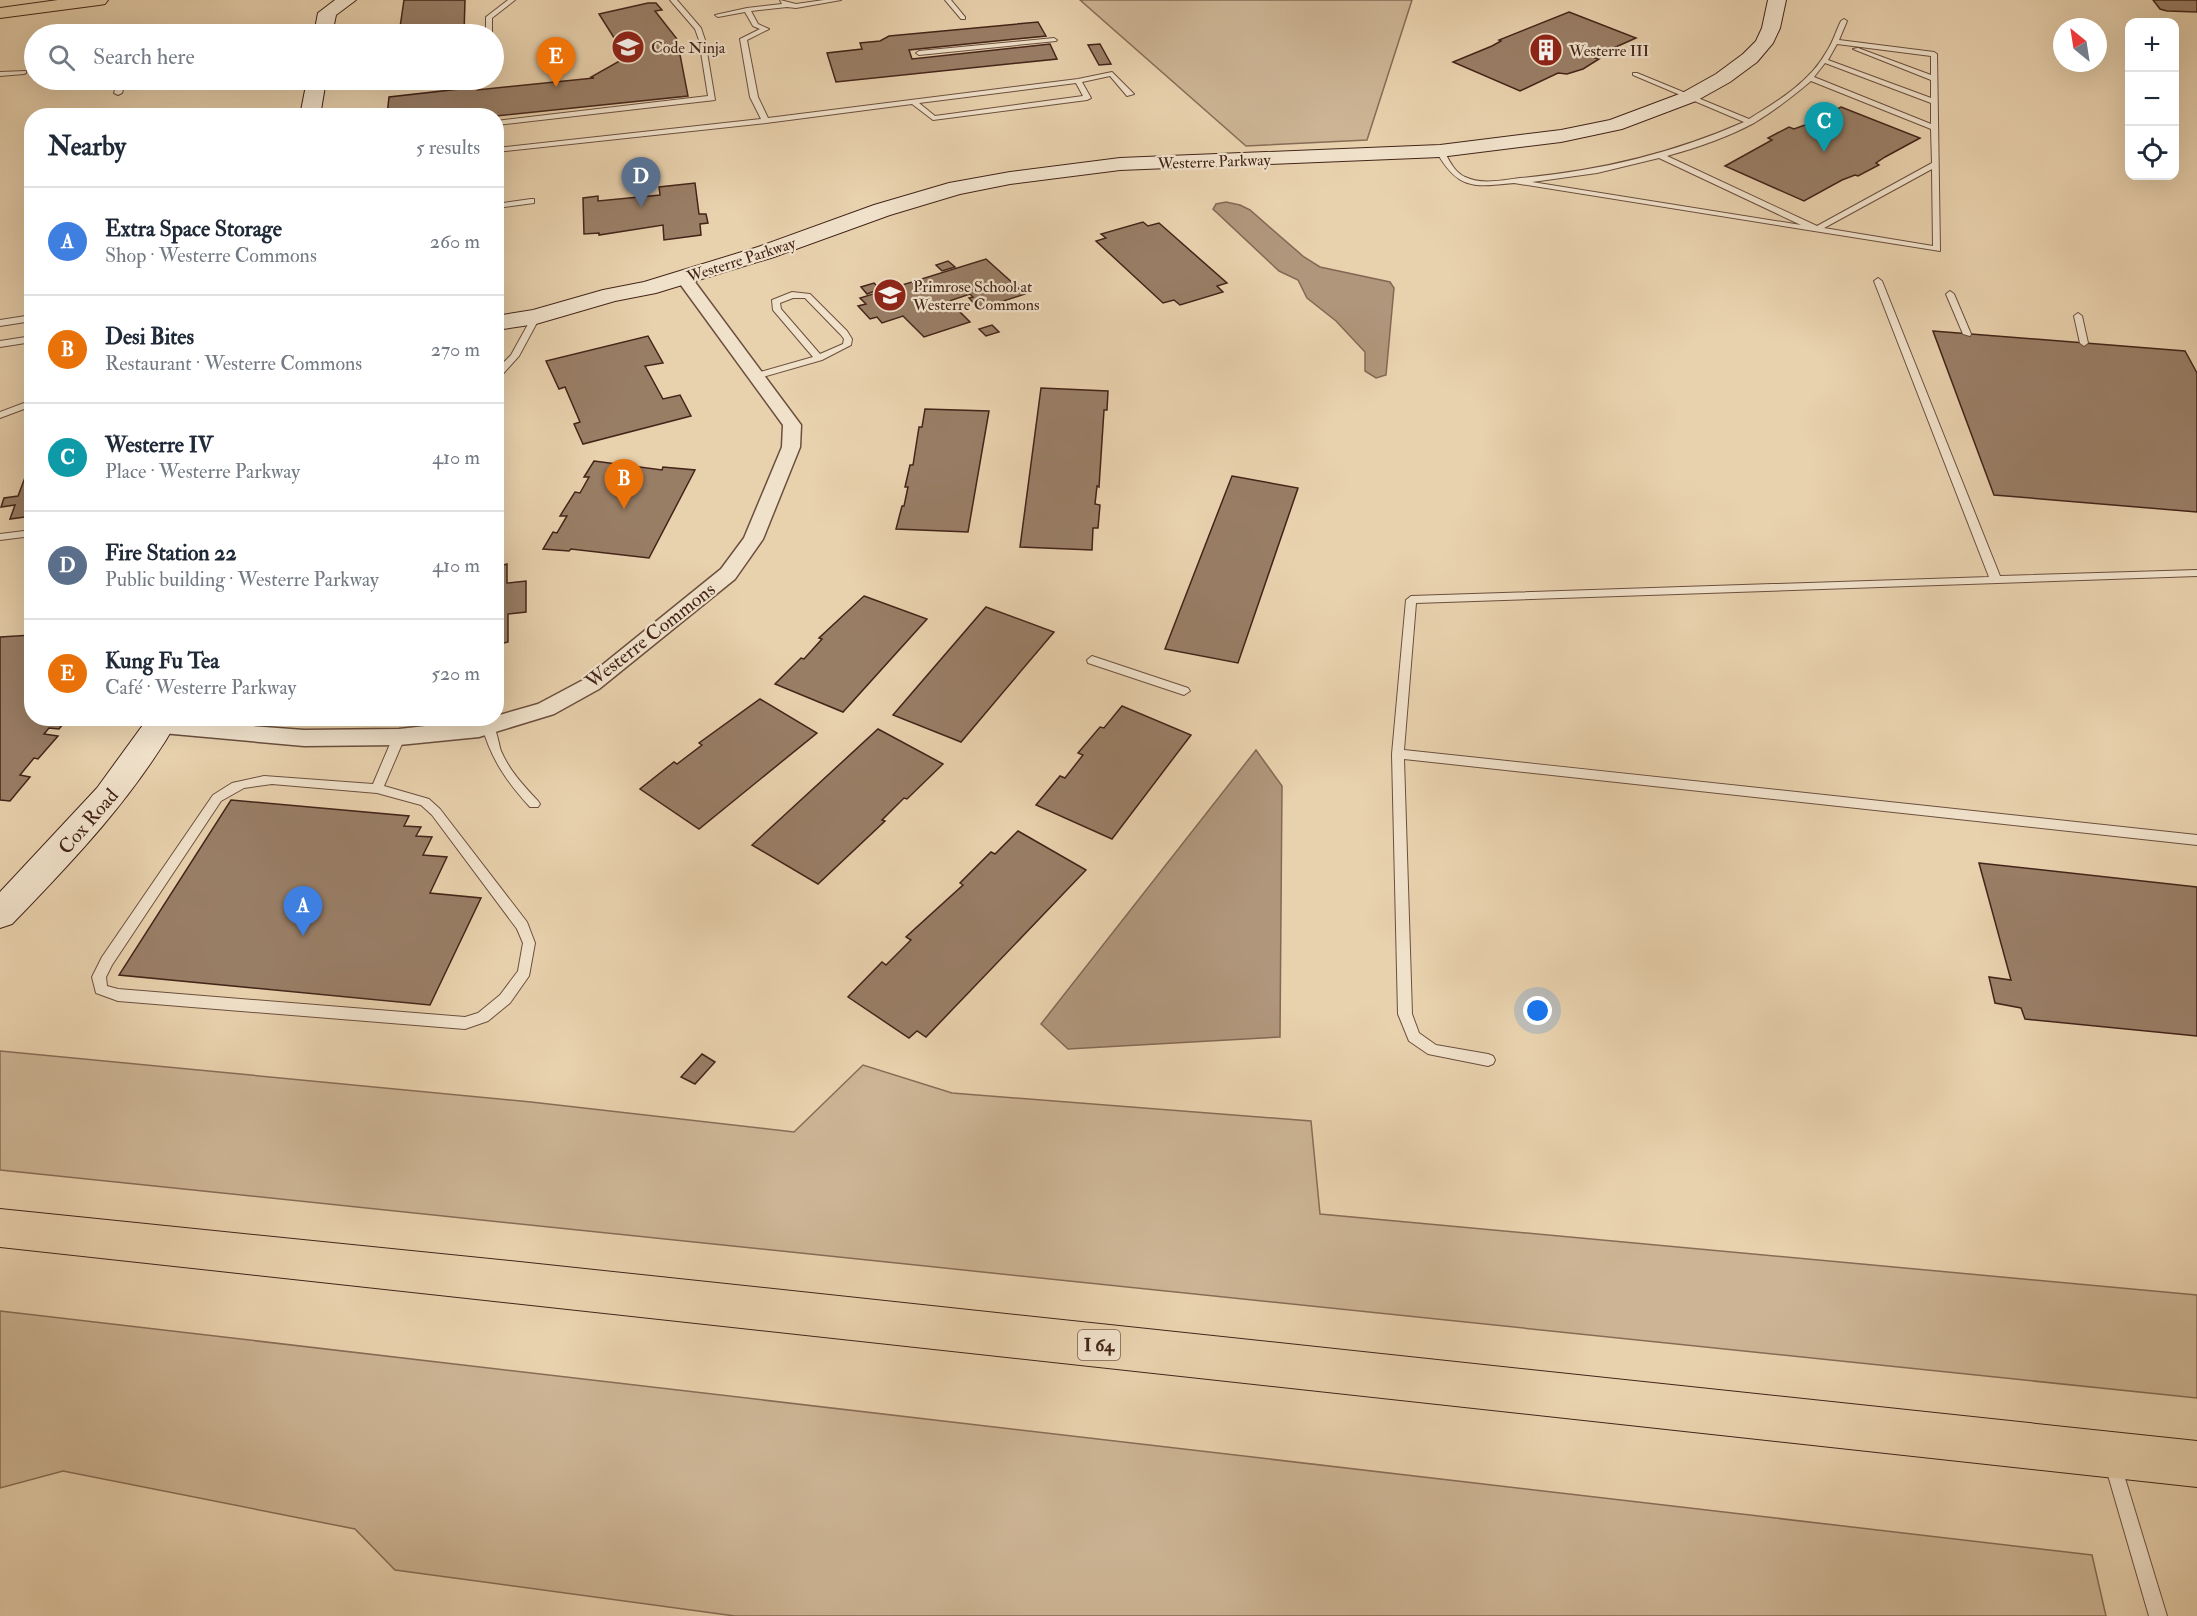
<!DOCTYPE html>
<meta charset="utf-8">
<style>
body{margin:0;font-family:"IM FELL Double Pica",serif;background:#f2f2f3;color:#1f2937}
.controls{position:absolute;right:18px;top:18px;display:grid;overflow:hidden;border-radius:12px;box-shadow:0 6px 24px #0002}
.controls button{width:54px;height:54px;display:grid;place-items:center;padding:0;border:0;border-bottom:2px solid #e0e1e3;background:#fff;color:#1f2937;font:30px sans-serif}
.compass{position:absolute;left:2053px;top:18px;width:54px;height:54px;border-radius:50%;background:#fff;box-shadow:0 6px 24px #0002;rotate:330deg}
.you{position:absolute;left:1538px;top:1011px;width:21px;height:21px;margin:-15px;border:4px solid #fff;border-radius:50%;background:#1a73e8;box-shadow:0 0 0 9px #1a73e833}
.badge{display:grid;place-items:center;width:39px;height:39px;border-radius:50%;background:#0b8043;color:#fff;font-size:20px;font-weight:700}
.pin{position:absolute;translate:-50% -50px;filter:drop-shadow(0 2px 3px #0008)}
.pin::after{content:'';position:absolute;top:32px;width:21px;height:18px;background:inherit;clip-path:polygon(0 0,100% 0,50% 100%)}
.list{margin:0;padding:0;list-style:none}
h2{display:flex;justify-content:space-between;align-items:center;height:78px;margin:0;padding:0 24px;font-size:26px}
h2 small{font-size:20px;font-weight:400;color:#747a83}
.list li{display:grid;grid-template-columns:39px 1fr auto;gap:18px;align-items:center;box-sizing:border-box;height:108px;padding:0 24px;border-top:2px solid #e0e1e3}
.list b{display:block;font-size:22px;white-space:nowrap}
.list p{margin:0;font-size:20px;white-space:nowrap;color:#747a83}
.list em{font-size:20px;font-style:normal;color:#747a83}
.icon{flex:none;width:33px;height:33px;fill:none;stroke:currentColor;stroke-width:2;stroke-linecap:round;stroke-linejoin:round}
.map{position:relative;flex:none;width:2197px;height:1616px;overflow:hidden}
.search{position:absolute;background:#fff;box-shadow:0 6px 24px #0002;left:24px;top:24px;width:480px;height:66px;display:flex;align-items:center;gap:15px;box-sizing:border-box;padding:0 21px;border-radius:33px;color:#747a83;font-size:22px}
.panel{position:absolute;background:#fff;box-shadow:0 6px 24px #0002;left:24px;top:108px;width:480px;height:618px;border-radius:24px}
.map>svg:first-child{display:block}
.green{fill:#ccb494;stroke:#886c56;stroke-width:1.5}
.water{fill:#b0967b;stroke:#846854;stroke-width:1.5}
.building{fill:#997e66;stroke:#432419;stroke-width:1.5}
.lines{fill:none;stroke-linecap:round;stroke-linejoin:round}
.lane-casing{stroke:#6c4f3e;stroke-width:2}
.street-casing{stroke:#6c4f3e;stroke-width:3}
.secondary-casing{stroke:#432419;stroke-width:2}
.primary-casing{stroke:#432419;stroke-width:2}
.highway-casing{stroke:#432419;stroke-width:2}
.lane{fill:#f0e1ca;fill-rule:evenodd}
.street{fill:#f0e1ca;fill-rule:evenodd}
.secondary{fill:#f0e1ca;fill-rule:evenodd}
.primary{fill:#e8d1ad;fill-rule:evenodd}
.highway{fill:#e8d1ad;fill-rule:evenodd}
.labels{text-anchor:middle;stroke-width:4.5;stroke-linejoin:round;paint-order:stroke}
.far-poi-label{font-size:16px;fill:#432419;stroke:#f0e1ca;text-anchor:start}
.far-street-label{font-size:16px;fill:#432419;stroke:#f0e1ca}
.shield{fill:#f0e1ca;stroke:#775d4e;stroke-width:1.5}
.shield-label{font-size:18px;font-weight:bold;fill:#432419}
.street-label{font-size:20px;fill:#432419;stroke:#f0e1ca}
</style>
<div class="map">
<svg width="2197" height="1616" viewBox="0 0 2197 1616">
<rect width="100%" height="100%" fill="#e8d1ad"/>
<filter id="stains"><feTurbulence type="fractalNoise" baseFrequency=".00333" numOctaves="4"/><feColorMatrix values="0 0 0 0 .2 0 0 0 0 .09 0 0 0 0 .02 0 0 0 .5 -.17"/></filter>
<radialGradient id="worn" r=".72"><stop offset=".6" stop-color="#630" stop-opacity="0"/><stop offset="1" stop-color="#630" stop-opacity=".3"/></radialGradient>
<g class="green">
<path d="M1080 0H1412L1367 140 1246 146Z"/>
<path d="M0 1051 531 1102 794 1132 863 1065 952 1093 1311 1121 1320 1214 2197 1295V1398L0 1170Z"/>
<path d="M0 1311 2092 1555 2106 1616H735L395 1570 355 1529 63 1471 0 1488Z"/>
</g>
<g class="water">
<path d="M1226 202 1240 205 1250 210 1304 257 1320 267 1390 282 1394 288 1386 375 1376 378 1365 371V352L1336 321 1307 298 1298 280 1279 271 1213 209 1216 204Z"/>
<path d="M1256 750 1282 786 1280 1037 1068 1049 1041 1024Z"/>
</g>
<g class="building">
<path d="M404 0H465L464 34H399Z"/>
<path d="M2153 0H2197V12L2167 11 2160 9Z"/>
<path d="M648 3H656L662 10 655 11 677 39 688 96 496 116H387L389 97 478 87 477 90 594 78 591 77 623 59 627 60 621 43 618 44 599 14Z"/>
<path d="M1569 12 1636 38 1600 54 1595 58 1599 59 1583 69 1567 74 1558 73 1520 91 1453 62 1492 46 1501 41 1499 40Z"/>
<path d="M1038 22 1046 36 909 50 912 59 1050 44 1057 59 836 82 827 53 862 49 860 43 880 41 889 36Z"/>
<path d="M211 30 210 34H173Z"/>
<path d="M1100 44 1111 64 1099 65 1088 45Z"/>
<path d="M1841 107 1920 138 1885 157 1876 163 1879 165 1858 176 1855 175 1842 180 1804 201 1725 166 1772 140 1768 138 1789 127 1794 129 1805 125Z"/>
<path d="M695 183 699 214H706L708 223 700 224 701 235 664 240 663 225 599 235V233L584 234 583 198 598 196V201L660 195 659 187Z"/>
<path d="M1143 222 1148 226 1159 223 1227 283 1217 286 1223 292 1180 305 1174 300 1163 303 1096 241 1106 238 1101 234Z"/>
<path d="M986 259 1025 294 979 309 969 298 973 297 970 294 949 301 970 322 924 337 903 316 882 323 877 317 870 319 858 306 866 304 860 298Z"/>
<path d="M948 261 955 267 942 271 936 265Z"/>
<path d="M874 283 880 289 867 294 861 287Z"/>
<path d="M992 325 999 332 986 336 979 329Z"/>
<path d="M1933 331 2185 351 2197 373V512L1994 495Z"/>
<path d="M648 336 663 363 645 366 663 399 680 395 691 416 583 444 574 424 580 422 565 387 559 389 546 361Z"/>
<path d="M1041 388 1108 391 1107 410H1104L1099 487 1097 486 1095 504 1100 505 1098 528H1093L1092 550 1020 547Z"/>
<path d="M925 409 989 411 968 532 896 529 902 506H904L908 487H905L910 465H913L919 427H922Z"/>
<path d="M32 459V516L10 519 15 505 1 507 4 498 18 496Z"/>
<path d="M594 461 662 470 663 467 695 470 649 558 571 549 569 551 543 549 553 532 557 533 567 516H560L575 492 580 493 589 477H584Z"/>
<path d="M1232 476 1298 488 1238 663 1165 649Z"/>
<path d="M507 564V583L526 581V612L508 614V642L496 645V567Z"/>
<path d="M864 596 927 619 843 712 775 684 801 658 804 659 822 639 819 638Z"/>
<path d="M986 607 1054 632 961 742 893 715Z"/>
<path d="M32 635V718H68L59 729 49 728 44 734 58 736 38 759 34 758 20 775 30 777 10 801 0 800V637Z"/>
<path d="M760 699 817 733 699 829 640 789 674 762 677 764 702 745 699 743Z"/>
<path d="M1122 706 1191 735 1112 839 1036 805 1060 776 1065 778 1083 755 1078 753 1100 727 1104 728Z"/>
<path d="M878 729 943 764 907 799 904 798 882 820 885 821 818 884 752 845Z"/>
<path d="M231 800 409 816 404 826 421 827 416 836 432 837 423 855 447 857 430 893 481 898 430 1005 119 975Z"/>
<path d="M1018 831 1086 870 926 1037 917 1031 909 1038 848 997 882 962 886 965 911 940 906 937 963 885 960 883 991 852 995 854Z"/>
<path d="M1979 863 2197 887V1036L2025 1019 2021 1008 1995 1003 1989 977 2011 980Z"/>
<path d="M702 1054 715 1062 695 1084 681 1077Z"/>
</g>
<g class="lines">
<g class="lane-casing">
<g id="lane">
<path d="M508 0H515L492 18V34H486V17Z"/>
<path d="M670 0H677L701 28 705 40 715 100 496 125V121L708 96 699 40 695 29Z"/>
<path d="M780 0 796 4 824 0H841L796 8 787 7 751 11 758 24 769 29 747 40 758 97 768 118 1078 79 1112 72 1134 94 1127 96 1110 76 1082 82 1091 98 1087 100 933 120 912 104 766 123 496 152V148L761 119 750 97 740 39 760 29 753 26 745 12 718 17 715 15 747 8 782 4ZM1076 83 1083 96 935 116 919 103Z"/>
<path d="M945 0H951L965 17V19H961Z"/>
<path d="M1844 19 1847 21 1839 40 1934 52 1937 54 1940 251 1514 183C1473 187 1458 190 1436 151L1443 149C1449 160 1454 172 1465 177 1481 185 1503 180 1520 178 1599 171 1671 154 1744 122L1633 75V73H1637L1749 119C1778 101 1810 82 1827 51 1833 42 1836 31 1841 21ZM1837 44 1931 56V75L1858 48 1853 49 1931 80V98L1828 60ZM1825 63 1931 103V124L1814 77ZM1811 81 1931 129 1932 163 1817 226 1667 156C1696 148 1728 137 1754 123 1774 111 1793 96 1811 81ZM1659 158 1801 225 1532 182 1597 173ZM1932 169 1933 246 1824 228Z"/>
<path d="M1054 38 1057 40 1056 41 919 55 916 53 919 51Z"/>
<path d="M26 71V73L24 74 0 76V72Z"/>
<path d="M118 80H126L122 93 118 95 114 93Z"/>
<path d="M531 199H534V203L496 208V204Z"/>
<path d="M1878 278 1882 281 2000 576 2197 570V576L1416 603 1404 750 2197 835V845L1404 759 1412 1014 1419 1033 1436 1045 1488 1054 1493 1056 1495 1060 1493 1064 1488 1066 1428 1054 1409 1041 1398 1014 1392 754 1406 600 1411 596 1989 577 1874 281Z"/>
<path d="M1950 291 1954 294 1971 334 1970 336 1963 334 1946 294Z"/>
<path d="M792 292 810 294 847 331 852 339 851 345 822 360 759 378H753V374L813 357 773 310 772 300ZM793 298H805L841 335 844 339 843 344 820 354 781 309 780 303Z"/>
<path d="M2078 313 2082 316 2088 343 2084 346 2080 343 2074 316Z"/>
<path d="M536 314 540 317 519 356 501 376H496V370L511 355 532 317Z"/>
<path d="M32 315V321L0 326V320Z"/>
<path d="M32 336V342L0 347V341Z"/>
<path d="M32 400V406L0 418V412Z"/>
<path d="M32 530V536L0 540V534Z"/>
<path d="M1092 656 1188 688 1190 691 1184 695 1088 663 1087 660Z"/>
<path d="M488 722C497 725 498 742 501 751 509 770 524 786 538 801L540 804 538 807H530C507 782 491 759 482 726Z"/>
<path d="M399 733 405 737 384 786 429 799 440 809 527 922 535 943 529 976 510 1003 488 1021 465 1029 118 1001 96 993 92 977 102 957 213 795 232 783 264 776 373 784 393 737ZM272 784 377 793 421 805 432 815 517 929 523 943 518 971 500 995 478 1013 465 1017 118 989 107 986 106 977 112 965 221 801 244 788Z"/>
<path d="M2113 1457 2119 1459 2121 1465 2167 1616H2149L2105 1465 2107 1459Z"/>
</g>
</g>
<g class="street-casing">
<path id="street" d="M683 272 689 274 801 425 800 447 763 539 735 579 599 689 554 714 479 737 399 745 304 746 151 732 148 727 151 722 159 719 304 730 399 729 496 718V716L538 704 585 679 721 569 744 538 782 447 783 425 675 277Z"/>
</g>
<g class="secondary-casing">
<g id="secondary">
<path d="M335 0H356L336 15 332 34H314L318 13Z"/>
<path d="M1768 0H1786L1780 28 1773 43 1757 62 1730 82 1696 101 1622 129 1561 142 1440 157 1120 170 1010 184 960 194 890 215 774 257 656 293 615 301 536 324 496 330V316L533 310 603 290 644 282 758 247 874 205 949 183 1010 172 1120 158 1440 145 1561 130 1610 120 1682 93 1716 74 1743 54 1756 41 1762 28Z"/>
<path d="M307 80H326L320 116H300Z"/>
<path d="M148 718H179C135 796 74 860 12 924L0 928V892L97 788Z"/>
</g>
</g>
<g class="primary-casing">
<path id="primary" d="M58 0H108L105 4 99 5 0 18V8Z"/>
</g>
<g class="highway-casing">
<path id="highway" d="M0 1209 529 1263 2197 1441V1487L0 1247Z"/>
</g>
<use href="#lane" class="lane"/>
<use href="#street" class="street"/>
<use href="#secondary" class="secondary"/>
<use href="#primary" class="primary"/>
<use href="#highway" class="highway"/>
</g>
<defs>
<g id="school-disc" transform="scale(1.725)"><circle r="9.5" fill="#8f2418" stroke="#f0e1ca"/><path d="M0-5L7-2L0 1L-7-2ZM-4 1L0 2.5L4 1V4Q0 6-4 4Z" fill="#fff"/></g>
<g id="building-disc" transform="scale(1.725)"><circle r="9.5" fill="#8f2418" stroke="#f0e1ca"/><path d="M-4-6H4V6H1V3H-1V6H-4ZM-2.5-4.3h1.7v1.8h-1.7ZM.8-4.3h1.7v1.8H.8ZM-2.5-1h1.7V.8h-1.7ZM.8-1h1.7V.8H.8Z" fill="#fff"/></g>
</defs>
<g fill-rule="evenodd">
<use href="#school-disc" x="628" y="47"/>
<use href="#building-disc" x="1546" y="50"/>
<use href="#school-disc" x="890" y="295"/>
</g>
<g class="labels">
<g class="far-poi-label">
<text x="651" y="53">Code Ninja</text>
<text x="1569" y="56">Westerre III</text>
<text x="913" y="292">Primrose School at<tspan x="913" dy="18">Westerre Commons</tspan></text>
</g>
<g class="far-street-label">
<text transform="translate(1214 161) rotate(-2)" y="6">Westerre Parkway</text>
<text transform="translate(741 259) rotate(-18)" y="6">Westerre Parkway</text>
</g>
<rect class="shield" x="1078" y="1330" width="42" height="30" rx="4.5"/>
<g class="shield-label">
<text x="1099" y="1351">I 64</text>
</g>
<g class="street-label">
<text transform="translate(650 635) rotate(-38)" y="7">Westerre Commons</text>
<text transform="translate(88 821) rotate(-49)" y="7">Cox Road</text>
</g>
</g>
<rect width="100%" height="100%" filter="url(#stains)"/>
<rect width="100%" height="100%" fill="url(#worn)"/>
</svg>
<div class="controls">
<button>+</button>
<button>−</button>
<button><svg class="icon" aria-label="locate" viewBox="0 0 24 24"><circle cx="12" cy="12" r="6"/><path d="M12 2v4M12 18v4M2 12h4M18 12h4"/></svg></button>
</div>
<svg class="compass" viewBox="-18 -18 36 36"><path d="M0-13l5 13h-10z" fill="#e53935"/><path d="M0 13l5-13h-10z" fill="#747a83"/></svg>
<div class="you"></div>
<div class="pin badge" style="left:303px;top:936px;background:#3f7fe0">A</div>
<div class="pin badge" style="left:624px;top:509px;background:#e8710a">B</div>
<div class="pin badge" style="left:1824px;top:152px;background:#0f9aa8">C</div>
<div class="pin badge" style="left:641px;top:207px;background:#5c6f8a">D</div>
<div class="pin badge" style="left:556px;top:87px;background:#e8710a">E</div>
<div class="search"><svg class="icon" aria-label="search" viewBox="0 0 24 24"><circle cx="10" cy="10" r="6"/><path d="M15 15l6 6"/></svg>Search here</div>
<section class="panel">
<h2>Nearby<small>5 results</small></h2>
<ul class="list">
<li><span class="badge" style="background:#3f7fe0">A</span><div><b>Extra Space Storage</b><p>Shop · Westerre Commons</p></div><em>260 m</em></li>
<li><span class="badge" style="background:#e8710a">B</span><div><b>Desi Bites</b><p>Restaurant · Westerre Commons</p></div><em>270 m</em></li>
<li><span class="badge" style="background:#0f9aa8">C</span><div><b>Westerre IV</b><p>Place · Westerre Parkway</p></div><em>410 m</em></li>
<li><span class="badge" style="background:#5c6f8a">D</span><div><b>Fire Station 22</b><p>Public building · Westerre Parkway</p></div><em>410 m</em></li>
<li><span class="badge" style="background:#e8710a">E</span><div><b>Kung Fu Tea</b><p>Café · Westerre Parkway</p></div><em>520 m</em></li>
</ul>
</section>
</div>
